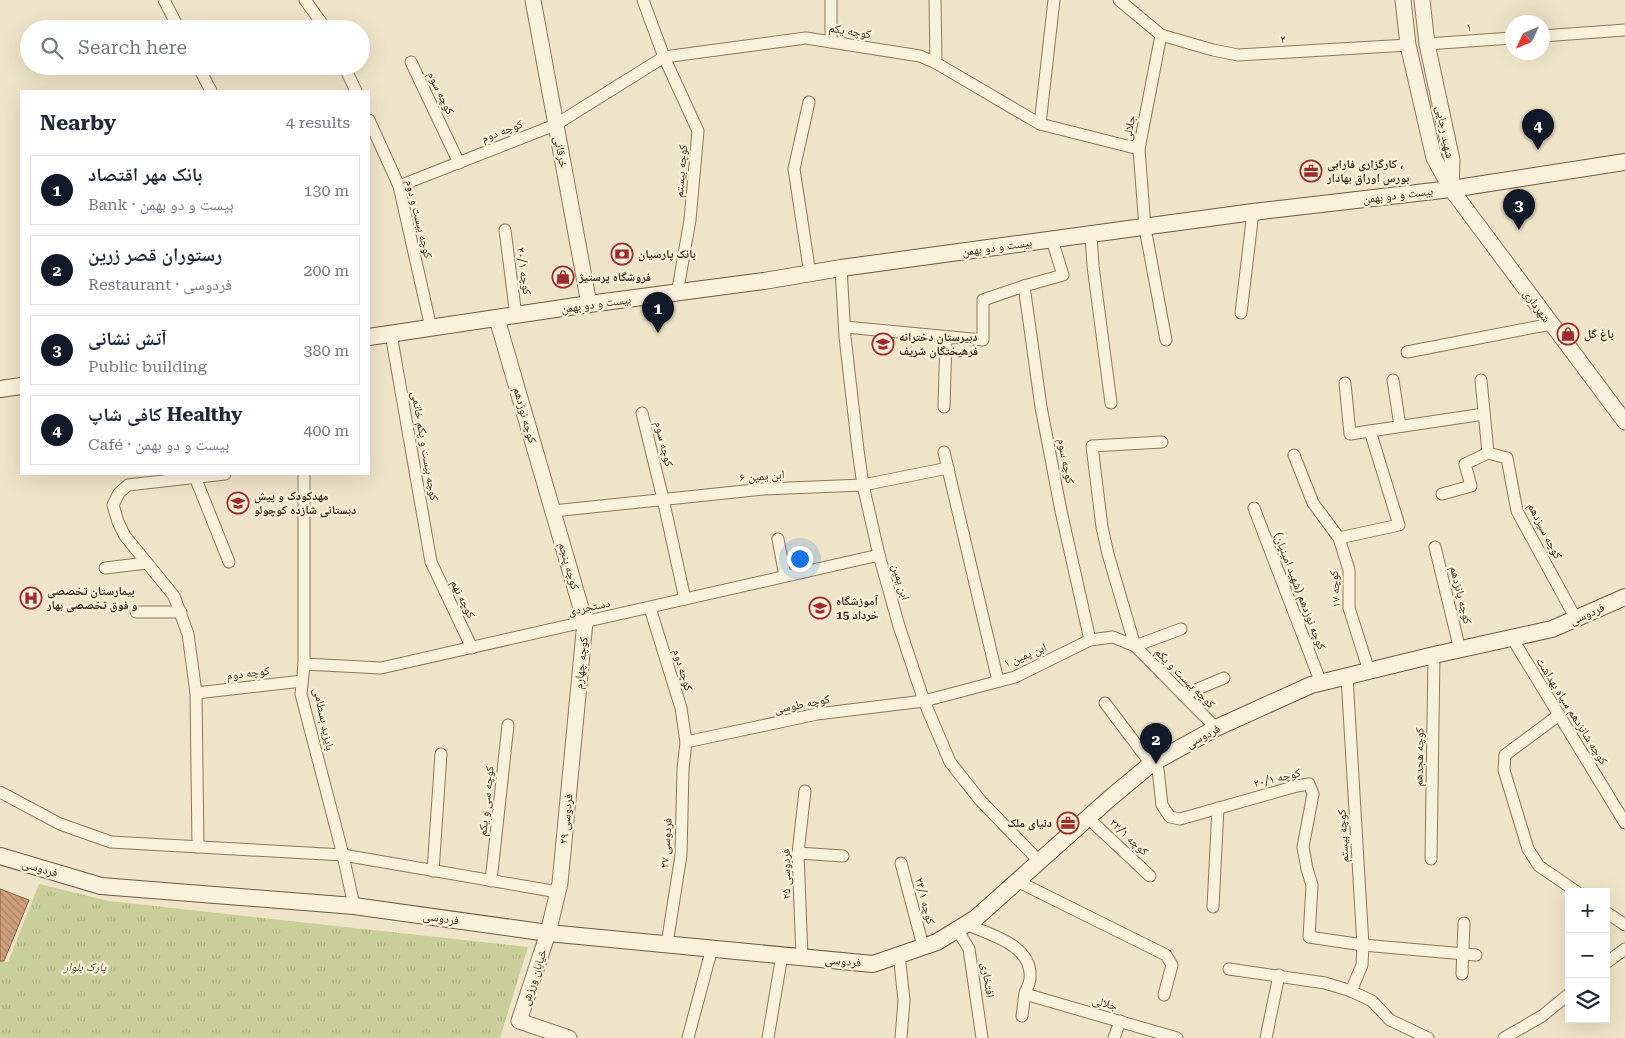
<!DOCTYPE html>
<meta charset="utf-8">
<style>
body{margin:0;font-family:"Roboto Serif","Noto Naskh Arabic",serif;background:#f2f2f3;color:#1f2937}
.controls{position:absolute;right:15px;bottom:15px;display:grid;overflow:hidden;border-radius:0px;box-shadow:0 5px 20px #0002}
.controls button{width:45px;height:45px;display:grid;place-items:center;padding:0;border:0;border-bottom:1px solid #e0e1e3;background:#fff;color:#1f2937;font:25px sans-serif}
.compass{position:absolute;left:1505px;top:15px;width:45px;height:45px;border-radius:50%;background:#fff;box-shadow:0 5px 20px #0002;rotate:226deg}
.you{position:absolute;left:799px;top:558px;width:18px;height:18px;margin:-12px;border:4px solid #fff;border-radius:50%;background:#1a73e8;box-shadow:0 0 0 8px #1a73e833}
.badge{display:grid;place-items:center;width:32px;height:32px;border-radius:50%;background:#111827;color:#fff;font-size:16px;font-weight:700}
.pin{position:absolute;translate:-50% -41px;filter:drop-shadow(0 1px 2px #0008)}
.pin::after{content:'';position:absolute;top:26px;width:18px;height:15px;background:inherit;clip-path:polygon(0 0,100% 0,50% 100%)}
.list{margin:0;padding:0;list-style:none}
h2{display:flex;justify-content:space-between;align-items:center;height:65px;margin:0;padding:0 20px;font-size:21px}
h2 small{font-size:16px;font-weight:400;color:#747a83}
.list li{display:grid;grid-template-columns:32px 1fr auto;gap:15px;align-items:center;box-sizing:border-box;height:70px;margin:0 10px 10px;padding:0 10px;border:1px solid #e0e1e3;border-radius:0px}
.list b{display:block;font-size:19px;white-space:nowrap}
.list p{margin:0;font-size:16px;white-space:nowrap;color:#747a83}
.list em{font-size:16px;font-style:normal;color:#747a83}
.icon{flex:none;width:28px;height:28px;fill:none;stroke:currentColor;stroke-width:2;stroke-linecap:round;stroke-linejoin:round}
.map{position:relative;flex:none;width:1625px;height:1038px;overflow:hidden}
.search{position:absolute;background:#fff;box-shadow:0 5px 20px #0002;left:20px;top:20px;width:350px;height:55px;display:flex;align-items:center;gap:12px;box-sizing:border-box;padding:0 18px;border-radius:28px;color:#747a83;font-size:19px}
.panel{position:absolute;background:#fff;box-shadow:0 5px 20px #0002;left:20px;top:90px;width:350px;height:385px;border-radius:0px}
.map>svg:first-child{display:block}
.park{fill:url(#park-tufts)}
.building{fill:url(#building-back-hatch);stroke:#8d5f41}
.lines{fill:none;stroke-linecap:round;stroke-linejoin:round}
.minor-casing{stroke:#8d765c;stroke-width:13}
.tertiary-casing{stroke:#8d765c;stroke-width:17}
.secondary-casing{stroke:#6f573f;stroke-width:18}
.minor{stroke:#faf1dc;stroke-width:11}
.tertiary{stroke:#faf1dc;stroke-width:15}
.secondary{stroke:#faf1dc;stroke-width:16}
.labels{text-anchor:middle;stroke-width:4.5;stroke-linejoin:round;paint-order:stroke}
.street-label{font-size:12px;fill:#3d2e20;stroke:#f7eed8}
.poi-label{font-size:12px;font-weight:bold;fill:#3d2e20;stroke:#f7eed8;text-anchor:start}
.park-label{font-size:12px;font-style:italic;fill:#4d5a26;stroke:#f7eed8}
</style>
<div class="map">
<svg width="1625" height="1038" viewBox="0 0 1625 1038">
<defs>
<pattern id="park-tufts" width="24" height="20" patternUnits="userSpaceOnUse" patternTransform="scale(1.25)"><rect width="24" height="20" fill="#c9cf9b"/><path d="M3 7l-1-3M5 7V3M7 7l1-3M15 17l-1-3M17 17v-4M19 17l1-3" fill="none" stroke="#aeb285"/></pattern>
<pattern id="building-back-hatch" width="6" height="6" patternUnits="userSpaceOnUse" patternTransform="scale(1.25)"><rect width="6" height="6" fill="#cf9f7d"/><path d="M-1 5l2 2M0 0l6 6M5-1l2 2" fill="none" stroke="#a98266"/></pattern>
</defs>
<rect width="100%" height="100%" fill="#f0e4c8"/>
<path class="park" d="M39 884 109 901 528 947 500 1038H0V961L8 962Z"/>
<path class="building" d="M0 889 29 900 4 961H0Z"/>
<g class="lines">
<g class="minor-casing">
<g id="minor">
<path d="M164 0 179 29"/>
<path d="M305 0 326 29"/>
<path d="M643 0 664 57 698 131 690 220 677 294"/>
<path d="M831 0V42"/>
<path d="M935 0 936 63"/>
<path d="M1119 0 1161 35 1213 50 1238 55 1408 45"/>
<path d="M1161 35 1139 149 1145 228 1166 340"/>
<path d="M1542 36 1625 30"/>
<path d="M1427 44 1512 38"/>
<path d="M411 62 459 163"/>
<path d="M198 66 211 91"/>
<path d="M344 66 356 91"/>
<path d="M809 102 794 169 810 274"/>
<path d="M369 120 399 186 431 328"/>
<path d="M1040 124 1054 0"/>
<path d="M399 186 555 125 664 57 806 38 920 56 936 63 1040 124 1139 149"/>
<path d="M505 230 516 316"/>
<path d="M1091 235 1093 266 1111 403"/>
<path d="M841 268 845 337 858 450 863 485 879 555 899 626 924 701 950 762 980 800 1039 861"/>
<path d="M1024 286 1041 407 1061 511 1090 640"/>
<path d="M1241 313 1253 212"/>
<path d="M845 327 983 340V300L1024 286 1063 275 1052 240"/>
<path d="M391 334 431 562 472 648"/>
<path d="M1407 352 1551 324"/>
<path d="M1393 380 1400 426"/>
<path d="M1481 380 1488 453"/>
<path d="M1345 383 1350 434 1484 414"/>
<path d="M944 407 946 337"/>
<path d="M642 413 663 499 685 599"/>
<path d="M944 452 998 681"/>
<path d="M1294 455 1313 503 1339 538 1349 570V608L1369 671"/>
<path d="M304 474V664L301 694 343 855 354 906"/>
<path d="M195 477 229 562"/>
<path d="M1442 494 1471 486 1465 464 1488 453 1507 458 1517 511 1576 619"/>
<path d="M1254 508 1321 683"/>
<path d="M553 511 764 489 863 485 948 468"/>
<path d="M1339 538 1399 525 1370 431"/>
<path d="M778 539 785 576"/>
<path d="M1435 547 1460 650"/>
<path d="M105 568 147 563"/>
<path d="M650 608 681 708 686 742 683 769 681 855 667 944"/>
<path d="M136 612H181"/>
<path d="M1512 638 1625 823"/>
<path d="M1135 646 1108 554 1102 527 1092 446 1162 442"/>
<path d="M1135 646 1181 629"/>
<path d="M304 664 381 668 879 555"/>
<path d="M1347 677 1363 945 1362 965 1351 991"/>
<path d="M196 693 302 681"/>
<path d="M1183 695 1224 678"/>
<path d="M1105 703 1151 764"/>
<path d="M1559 715 1505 755 1504 770 1528 849 1539 866 1577 892"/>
<path d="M686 742 817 714 924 701 1015 677 1090 640 1113 637 1135 646 1216 728"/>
<path d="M1157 761 1162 805 1170 817 1180 819 1297 786 1309 784 1313 794 1303 847 1307 869 1312 885 1309 937 1363 945 1476 955"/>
<path d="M0 792 60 824 111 842 343 855 558 892"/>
<path d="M1088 818 1150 876"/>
<path d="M198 847 196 693 188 634 174 596 125 536 118 522 113 505 119 493 128 485 225 474"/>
<path d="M798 853 843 856"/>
<path d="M1431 859 1434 655"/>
<path d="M901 863 923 946"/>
<path d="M433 871 441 754"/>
<path d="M491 881 508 725"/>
<path d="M1017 881 1166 955 1172 965 1164 995"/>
<path d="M1213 907 1218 808"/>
<path d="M1606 912 1625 925"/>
<path d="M965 924C989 934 1033 945 1030 978 1030 983 1027 988 1025 993 1024 1000 1023 1009 1022 1016"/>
<path d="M957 929 969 949 982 1038"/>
<path d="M899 954 904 1000 901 1038"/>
<path d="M802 957 798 853 805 791"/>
<path d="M1606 963 1625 949"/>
<path d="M1229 969 1325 983 1351 991 1372 1001 1390 1020 1428 1038"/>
<path d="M1462 974 1464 923"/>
<path d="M1025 994 1177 1038"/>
<path d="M688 1038 712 948"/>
<path d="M768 1038 782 955"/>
<path d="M1114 1038 1120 1021"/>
<path d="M1266 1038 1279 975"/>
<path d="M1504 1038 1542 1016 1569 994"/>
</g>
</g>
<g class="tertiary-casing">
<g id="tertiary">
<path d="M533 0 589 304"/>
<path d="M1403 0 1408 45 1434 158 1451 189 1625 422"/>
<path d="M1422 0 1427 44 1452 160 1451 187"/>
<path d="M497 319 585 622 560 883 548 933 519 1021 569 1038"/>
</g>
</g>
<g class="secondary-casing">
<g id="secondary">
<path d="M369 337 589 304 764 281 841 268 1253 212 1451 189 1625 162"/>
<path d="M0 389 21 386"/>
<path d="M0 856 101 886 354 906 548 933 873 964 937 942 976 918 1109 799 1151 764 1216 728 1311 685 1434 655 1552 629 1625 597"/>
</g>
</g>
<use href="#minor" class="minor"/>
<use href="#tertiary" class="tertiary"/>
<use href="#secondary" class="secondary"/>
</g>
<defs>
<g id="office-ring" transform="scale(1.125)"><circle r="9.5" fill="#f7eed8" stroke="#9e2a2b" stroke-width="1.5"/><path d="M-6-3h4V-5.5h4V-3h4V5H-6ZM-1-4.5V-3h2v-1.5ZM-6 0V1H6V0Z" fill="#9e2a2b"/></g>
<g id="bank-ring" transform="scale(1.125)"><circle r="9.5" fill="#f7eed8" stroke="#9e2a2b" stroke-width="1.5"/><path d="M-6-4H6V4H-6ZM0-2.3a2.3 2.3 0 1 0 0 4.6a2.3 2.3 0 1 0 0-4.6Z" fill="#9e2a2b"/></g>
<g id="shop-ring" transform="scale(1.125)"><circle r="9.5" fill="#f7eed8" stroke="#9e2a2b" stroke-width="1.5"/><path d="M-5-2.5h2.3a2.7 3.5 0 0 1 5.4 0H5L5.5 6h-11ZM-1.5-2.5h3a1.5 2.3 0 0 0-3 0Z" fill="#9e2a2b"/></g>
<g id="school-ring" transform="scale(1.125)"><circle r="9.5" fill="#f7eed8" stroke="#9e2a2b" stroke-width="1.5"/><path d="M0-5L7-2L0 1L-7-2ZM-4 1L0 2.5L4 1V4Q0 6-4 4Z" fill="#9e2a2b"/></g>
<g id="hospital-ring" transform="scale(1.125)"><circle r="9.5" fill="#f7eed8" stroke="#9e2a2b" stroke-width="1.5"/><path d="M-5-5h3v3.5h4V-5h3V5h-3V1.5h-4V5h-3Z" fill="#9e2a2b"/></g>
</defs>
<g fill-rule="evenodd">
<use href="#office-ring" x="1311" y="171"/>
<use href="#bank-ring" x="622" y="254"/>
<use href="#shop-ring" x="563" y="277"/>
<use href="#shop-ring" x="1568" y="334"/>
<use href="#school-ring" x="883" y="344"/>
<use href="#school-ring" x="238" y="503"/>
<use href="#hospital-ring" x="31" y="598"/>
<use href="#school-ring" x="820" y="608"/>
<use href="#office-ring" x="1068" y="823"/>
</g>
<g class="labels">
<g class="street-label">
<text transform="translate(1469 27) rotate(-4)" y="4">۱</text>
<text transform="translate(850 31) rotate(9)" y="4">کوچه یکم</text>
<text transform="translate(1283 39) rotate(-4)" y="4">۲</text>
<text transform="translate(441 93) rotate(64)" y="4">کوچه سوم</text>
<text transform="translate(1129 128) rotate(-79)" y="4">جلالی</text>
<text transform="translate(502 131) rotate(-21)" y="4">کوچه دوم</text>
<text transform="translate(1445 132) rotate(79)" y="4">شهید رجایی</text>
<text transform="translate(561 152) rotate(79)" y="4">خرقانی</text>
<text transform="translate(681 171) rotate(-85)" y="4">کوچه بیستم</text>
<text transform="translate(1398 195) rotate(-7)" y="4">بیست و دو بهمن</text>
<text transform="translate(419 219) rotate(76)" y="4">کوچه بیست و دوم</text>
<text transform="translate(997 247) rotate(-8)" y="4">بیست و دو بهمن</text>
<text transform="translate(524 271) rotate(82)" y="4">کوچه ۲۰/۱</text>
<text transform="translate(596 304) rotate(-8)" y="4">بیست و دو بهمن</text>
<text transform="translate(1537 306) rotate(54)" y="4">شهرداری</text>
<text transform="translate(525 415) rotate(74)" y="4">کوچه نوزدهم</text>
<text transform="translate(664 444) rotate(76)" y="4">کوچه سوم</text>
<text transform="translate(425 446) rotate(80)" y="4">کوچه بیست و یکم خاتمی</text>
<text transform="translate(1066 461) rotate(79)" y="4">کوچه سوم</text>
<text transform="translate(762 476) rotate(-4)" y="4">ابن یمین ۶</text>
<text transform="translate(1545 531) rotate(63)" y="4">کوچه سیزدهم</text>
<text transform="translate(569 566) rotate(74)" y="4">کوچه پنجم</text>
<text transform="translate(901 582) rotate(74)" y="4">ابن یمین</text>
<text transform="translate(1335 589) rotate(-94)" y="4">۱۷ کوچه</text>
<text transform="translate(1300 591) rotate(69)" y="4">کوچه نوزدهم (شهید امینیان)</text>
<text transform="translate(1461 595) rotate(76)" y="4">کوچه پانزدهم</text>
<text transform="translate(463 599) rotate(64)" y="4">کوچه نهم</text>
<text transform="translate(589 607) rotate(-12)" y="4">دستجردی</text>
<text transform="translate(1587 614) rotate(-24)" y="4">فردوسی</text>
<text transform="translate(1025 655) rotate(-23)" y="4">ابن یمین ۱</text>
<text transform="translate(581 663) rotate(-84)" y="4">کوچه چهارم</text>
<text transform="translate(683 670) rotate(73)" y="4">کوچه دوم</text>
<text transform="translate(248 673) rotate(-7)" y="4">کوچه دوم</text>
<text transform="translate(1185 678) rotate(45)" y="4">کوچه بیست و یکم</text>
<text transform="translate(802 704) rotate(-11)" y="4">کوچه طوسی</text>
<text transform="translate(1572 711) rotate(58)" y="4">کوچه شانزدهم سپاه بهداشت</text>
<text transform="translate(324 719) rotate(78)" y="4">بایزید بسطامی</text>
<text transform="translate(1203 736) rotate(-28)" y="4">فردوسی</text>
<text transform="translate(1419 757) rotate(-89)" y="4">کوچه هجدهم</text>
<text transform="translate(1277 778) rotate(-14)" y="4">کوچه ۲۰/۱</text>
<text transform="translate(486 801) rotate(-84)" y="4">کوچه سی و یکم</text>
<text transform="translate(566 819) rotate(-84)" y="4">فردوسی ۲۹</text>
<text transform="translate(1343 836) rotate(-93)" y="4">کوچه بیستم</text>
<text transform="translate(1129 837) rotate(43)" y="4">کوچه ۲۲/۱</text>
<text transform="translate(666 843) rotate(-86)" y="4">فردوسی ۲۷</text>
<text transform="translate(40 868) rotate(17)" y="4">فردوسی</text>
<text transform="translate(786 874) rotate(-91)" y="4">فردوسی ۲۵</text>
<text transform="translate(925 901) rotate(75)" y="4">کوچه ۲۳/۱</text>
<text transform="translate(441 918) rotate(8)" y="4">فردوسی</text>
<text transform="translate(843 961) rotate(5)" y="4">فردوسی</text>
<text transform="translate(534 977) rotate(-72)" y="4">خیابان ورزش</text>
<text transform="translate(988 980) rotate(82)" y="4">افتخاری</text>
<text transform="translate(1105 1003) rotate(16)" y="4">جلالی</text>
</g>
<g class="poi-label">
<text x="1327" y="168">کارگزاری فارابی ،<tspan x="1327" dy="14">بورس اوراق بهادار</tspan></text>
<text x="638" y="258">بانک پارسیان</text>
<text x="579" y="281">فروشگاه پرستيژ</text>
<text x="1584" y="338">باغ گل</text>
<text x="899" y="341">دبیرستان دخترانه<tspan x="899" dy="14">فرهیختگان شریف</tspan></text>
<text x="254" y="500">مهدکودک و پیش<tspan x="254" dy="14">دبستانی شازده کوچولو</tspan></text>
<text x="47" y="595">بیمارستان تخصصی<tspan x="47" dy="14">و فوق تخصصی بهار</tspan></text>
<text x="836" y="605">آموزشگاه<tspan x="836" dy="14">15 خرداد</tspan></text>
<text x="1052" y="827" text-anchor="end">دنیای ملک</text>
</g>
<g class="park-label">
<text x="85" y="971">پارک بلوار</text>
</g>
</g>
</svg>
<div class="controls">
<button>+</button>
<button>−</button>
<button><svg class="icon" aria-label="layers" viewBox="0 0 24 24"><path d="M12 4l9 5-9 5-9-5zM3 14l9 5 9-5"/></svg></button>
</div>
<svg class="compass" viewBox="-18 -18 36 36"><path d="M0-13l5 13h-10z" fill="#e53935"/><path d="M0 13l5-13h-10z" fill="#747a83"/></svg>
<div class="you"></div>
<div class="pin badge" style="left:658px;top:333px">1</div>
<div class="pin badge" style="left:1156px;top:764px">2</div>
<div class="pin badge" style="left:1519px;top:230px">3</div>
<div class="pin badge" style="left:1538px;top:150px">4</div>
<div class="search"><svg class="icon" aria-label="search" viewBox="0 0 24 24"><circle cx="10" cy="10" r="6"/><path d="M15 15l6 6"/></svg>Search here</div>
<section class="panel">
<h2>Nearby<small>4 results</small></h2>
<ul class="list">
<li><span class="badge">1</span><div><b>بانک مهر اقتصاد</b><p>Bank · بیست و دو بهمن</p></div><em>130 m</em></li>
<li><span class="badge">2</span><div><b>رستوران قصر زرین</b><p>Restaurant · فردوسی</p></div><em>200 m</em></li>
<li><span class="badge">3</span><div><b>آتش نشانی</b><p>Public building</p></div><em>380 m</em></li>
<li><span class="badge">4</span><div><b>کافی شاپ Healthy</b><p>Café · بیست و دو بهمن</p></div><em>400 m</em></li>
</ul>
</section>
</div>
